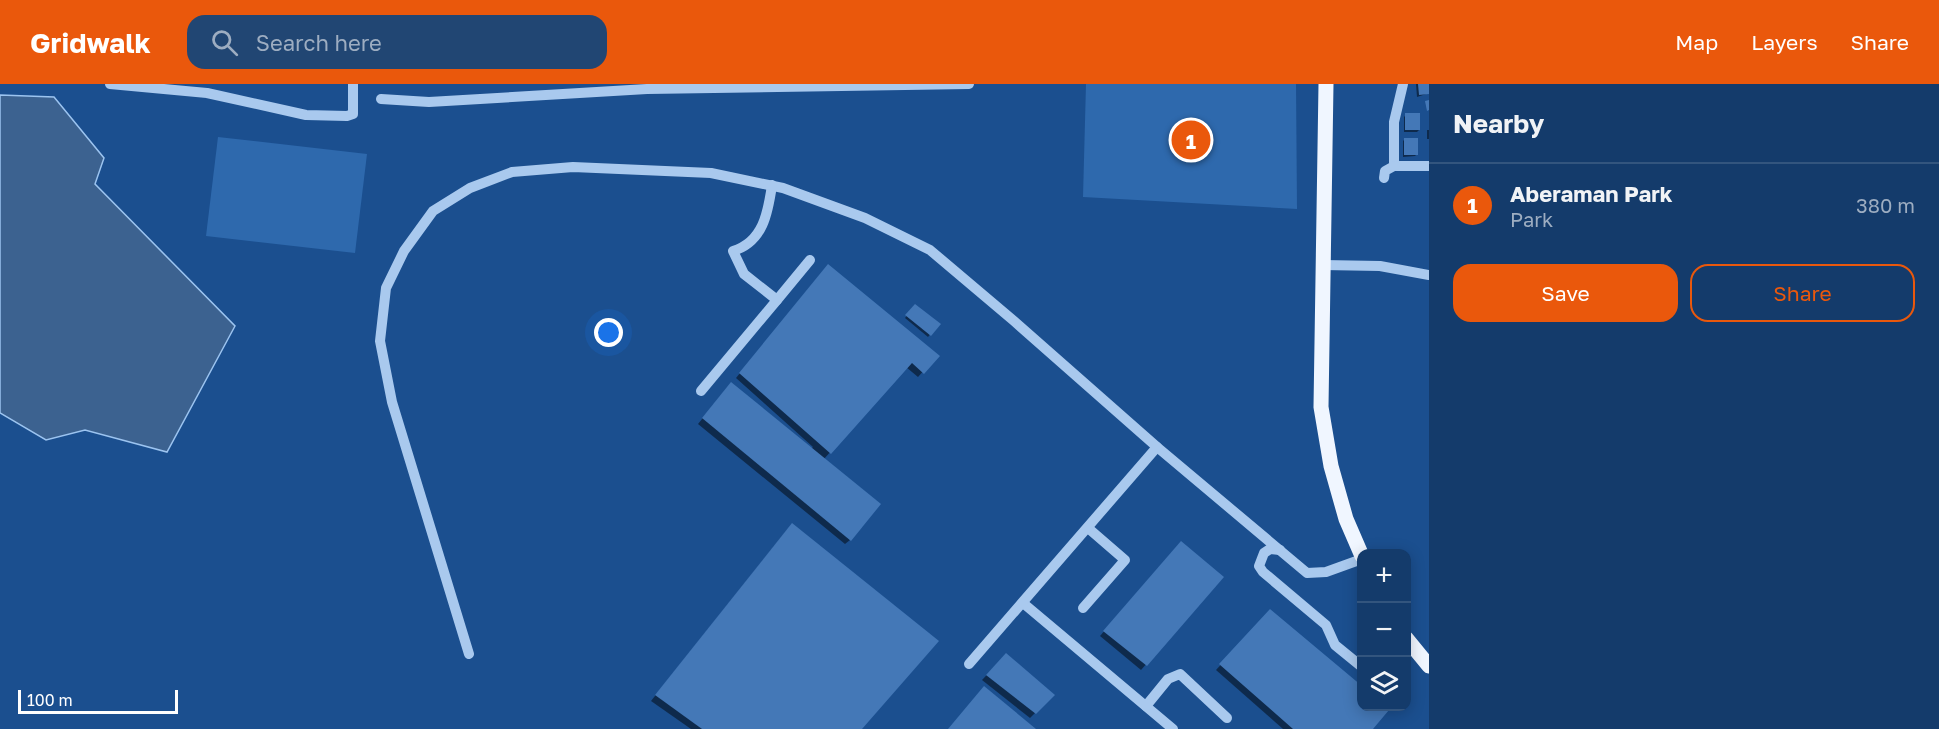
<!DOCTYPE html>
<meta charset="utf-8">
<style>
body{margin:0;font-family:"Golos Text",sans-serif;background:#214673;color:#f1f3f6}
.controls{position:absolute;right:18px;bottom:18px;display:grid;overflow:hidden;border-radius:12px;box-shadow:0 3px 15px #0003}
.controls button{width:54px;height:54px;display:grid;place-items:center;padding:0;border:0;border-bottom:2px solid #33557e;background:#143b6b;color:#f1f3f6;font:30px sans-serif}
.scale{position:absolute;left:18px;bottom:15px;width:160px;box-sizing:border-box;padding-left:6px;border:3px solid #fff;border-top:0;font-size:16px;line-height:21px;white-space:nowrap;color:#fff;-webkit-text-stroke:4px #1b4f8f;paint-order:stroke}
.you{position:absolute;left:609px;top:249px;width:21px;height:21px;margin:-15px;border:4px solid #fff;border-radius:50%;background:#1a73e8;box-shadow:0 0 0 9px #1a73e833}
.badge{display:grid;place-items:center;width:39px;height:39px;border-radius:50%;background:#ea580c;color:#fff;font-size:20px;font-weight:700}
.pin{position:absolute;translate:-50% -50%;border:3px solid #fff;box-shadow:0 2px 6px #0006}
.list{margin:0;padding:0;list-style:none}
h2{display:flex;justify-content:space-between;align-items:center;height:78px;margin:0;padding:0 24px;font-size:26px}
h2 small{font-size:20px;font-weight:400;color:#9dadc1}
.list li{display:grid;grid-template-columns:39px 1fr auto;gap:18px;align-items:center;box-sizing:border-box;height:84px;padding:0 24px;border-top:2px solid #33557e}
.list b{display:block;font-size:22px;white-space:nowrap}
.list p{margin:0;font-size:20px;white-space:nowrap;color:#9dadc1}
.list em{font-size:20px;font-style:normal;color:#9dadc1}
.actions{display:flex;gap:12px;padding:18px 24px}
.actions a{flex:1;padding:14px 0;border:2px solid #ea580c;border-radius:18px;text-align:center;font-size:21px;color:#ea580c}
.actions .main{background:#ea580c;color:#fff}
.icon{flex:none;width:33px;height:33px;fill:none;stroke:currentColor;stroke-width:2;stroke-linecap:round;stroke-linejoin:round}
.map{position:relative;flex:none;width:1429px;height:645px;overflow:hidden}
header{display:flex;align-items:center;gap:36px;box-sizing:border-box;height:84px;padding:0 30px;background:#ea580c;color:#fff}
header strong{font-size:28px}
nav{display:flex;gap:33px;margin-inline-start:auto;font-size:21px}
.search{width:420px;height:54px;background:#214673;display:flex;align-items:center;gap:15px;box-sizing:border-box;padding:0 21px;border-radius:18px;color:#9dadc1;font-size:22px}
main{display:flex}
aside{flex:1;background:#143b6b}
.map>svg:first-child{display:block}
.green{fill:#2e69ad}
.water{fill:#3c6290;stroke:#9cc4f0;stroke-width:1.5}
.shadow{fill:#0007}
.building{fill:#4478b7}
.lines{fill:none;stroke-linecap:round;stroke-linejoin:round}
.minor{stroke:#a9c9ee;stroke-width:10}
.major{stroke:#f0f6ff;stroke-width:15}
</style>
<header>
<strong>Gridwalk</strong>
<div class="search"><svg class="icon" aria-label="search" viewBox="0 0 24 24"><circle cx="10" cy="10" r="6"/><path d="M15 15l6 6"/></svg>Search here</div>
<nav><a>Map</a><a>Layers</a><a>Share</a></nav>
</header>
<main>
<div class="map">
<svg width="1429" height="645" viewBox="0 0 1429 645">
<rect width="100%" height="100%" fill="#1b4f8f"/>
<g class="green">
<path d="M1086 0H1296L1297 125 1083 113Z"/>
<path d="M218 53 367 70 355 169 206 152Z"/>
</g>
<path class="water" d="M0 11 54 13 104 74 95 100 235 242 167 368 85 346 46 356 0 329Z"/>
<g class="shadow">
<path d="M1416 0H1428L1429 9 1417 13Z"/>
<path d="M1406 31 1419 46 1417 48H1404V33Z"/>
<rect x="1427" y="46" width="2" height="9"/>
<path d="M1405 55 1417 70 1415 72 1403 73V57Z"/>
<path d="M823 187 937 272 918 293 906 283 824 375 850 456 845 460 698 340 727 304 811 365 813 363 736 294Z"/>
<path d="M915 222 938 240 928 253 905 234Z"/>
<path d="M787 446 861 645H691L651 617Z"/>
<path d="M1176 464 1222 494 1141 586 1100 552Z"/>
<path d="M1270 527 1362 622 1371 645H1283L1216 586Z"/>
<path d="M1006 571 1053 611 1030 634 982 596Z"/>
</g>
<g class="building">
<path d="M1418 0H1429V10L1419 11Z"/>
<path d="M1429 16V26L1427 27 1425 17Z"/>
<rect x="1405" y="29" width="15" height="17"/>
<rect x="1404" y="54" width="14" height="17"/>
<path d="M828 180 940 272 924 290 912 279 831 370 739 289Z"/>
<path d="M915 220 941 240 931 252 905 231Z"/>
<path d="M731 298 881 420 851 457 702 334Z"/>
<path d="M792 439 939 557 862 645H702L655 611Z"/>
<path d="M1181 457 1224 493 1147 582 1103 547Z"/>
<path d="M1270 525 1362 602V622H1385L1389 626 1373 645H1293L1219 580Z"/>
<path d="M1006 569 1055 611 1036 630 986 591Z"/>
<path d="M984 602 1036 645H948Z"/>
</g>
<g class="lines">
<g class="minor">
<path d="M110 0 207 9 306 31 347 32 353 30V0"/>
<path d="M1403 0 1394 38V82H1429"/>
<path d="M381 15 429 18 647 5 969 0"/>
<path d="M1384 94 1385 87 1394 82"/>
<path d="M1323 181 1380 182 1429 191"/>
<path d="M777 216 810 176"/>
<path d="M701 307 777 216 744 190 733 167C763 158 768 129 772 101"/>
<path d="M1280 466 1270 465 1264 469 1259 482 1263 488 1326 541 1335 561 1362 583"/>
<path d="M1023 519 1173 645"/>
<path d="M1083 524 1125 476 1088 444"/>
<path d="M469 570 392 318 380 257 386 204 404 167 433 127 470 104 512 88 573 83 711 89 783 104 865 134 930 166 1014 237 1157 363 1307 489 1326 488 1362 475"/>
<path d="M969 580 1157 363"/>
<path d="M1146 622 1168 595 1180 590 1227 634"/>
</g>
<g class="major">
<path d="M1326 0 1321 323 1331 382 1346 435 1362 472"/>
<path d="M1406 554 1429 582"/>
</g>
</g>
</svg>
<div class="controls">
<button>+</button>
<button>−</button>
<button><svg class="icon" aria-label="layers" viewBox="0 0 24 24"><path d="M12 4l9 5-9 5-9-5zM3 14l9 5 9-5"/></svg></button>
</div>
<div class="scale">100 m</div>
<div class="you"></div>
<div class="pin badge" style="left:1191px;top:56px">1</div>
</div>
<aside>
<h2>Nearby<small></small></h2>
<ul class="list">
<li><span class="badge">1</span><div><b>Aberaman Park</b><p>Park</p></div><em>380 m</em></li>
</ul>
<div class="actions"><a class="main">Save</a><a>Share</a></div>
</aside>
</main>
